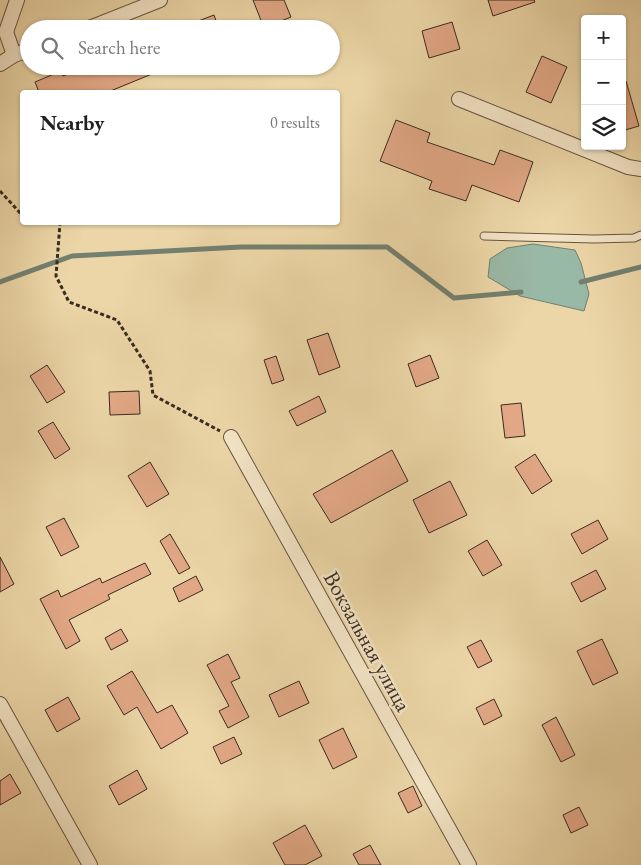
<!DOCTYPE html>
<meta charset="utf-8">
<style>
body{margin:0;font-family:"EB Garamond",serif;background:#f2f2f2;color:#222}
.controls{position:absolute;right:15px;top:15px;display:grid;overflow:hidden;border-radius:5px;box-shadow:0 1px 4px #0004}
.controls button{width:45px;height:45px;display:grid;place-items:center;padding:0;border:0;border-bottom:1px solid #e0e0e0;background:#fff;color:#222;font:25px sans-serif}
.list{margin:0;padding:0;list-style:none}
h2{display:flex;justify-content:space-between;align-items:center;height:65px;margin:0;padding:0 20px;font-size:21px}
h2 small{font-size:16px;font-weight:400;color:#767676}
.icon{flex:none;width:28px;height:28px;fill:none;stroke:currentColor;stroke-width:2;stroke-linecap:round;stroke-linejoin:round}
.map{position:relative;flex:none;width:641px;height:865px;overflow:hidden}
.search{position:absolute;background:#fff;box-shadow:0 1px 4px #0004;left:20px;top:20px;width:320px;height:55px;display:flex;align-items:center;gap:12px;box-sizing:border-box;padding:0 18px;border-radius:28px;color:#767676;font-size:19px}
.panel{position:absolute;background:#fff;box-shadow:0 1px 4px #0004;left:20px;top:90px;width:320px;height:135px;border-radius:5px}
.map>svg:first-child{display:block}
.water{fill:#99b9a7;stroke:#738071}
.lines{fill:none;stroke-linecap:round;stroke-linejoin:round}
.stream{stroke:#738071;stroke-width:5}
.building{fill:#e2a886;stroke:#392b21}
.lane-casing{stroke:#665642;stroke-width:9}
.street-casing{stroke:#665642;stroke-width:16}
.path{stroke:#392b21;stroke-width:3;stroke-dasharray:4 2.5;stroke-linecap:butt}
.lane{stroke:#f3e4c6;stroke-width:7}
.street{stroke:#f3e4c6;stroke-width:14}
.labels{text-anchor:middle;stroke-width:5;stroke-linejoin:round;paint-order:stroke}
.street-label{font-size:22px;fill:#392b21;stroke:#f3e4c6}
</style>
<div class="map">
<svg width="641" height="865" viewBox="0 0 641 865">
<rect width="100%" height="100%" fill="#ecd6a7"/>
<filter id="stains"><feTurbulence type="fractalNoise" baseFrequency=".004" numOctaves="4"/><feColorMatrix values="0 0 0 0 .2 0 0 0 0 .09 0 0 0 0 .02 0 0 0 .5 -.17"/></filter>
<radialGradient id="worn" r=".72"><stop offset=".6" stop-color="#630" stop-opacity="0"/><stop offset="1" stop-color="#630" stop-opacity=".3"/></radialGradient>
<path class="water" d="M533 244 575 250 581 263 589 294 584 311 520 296 488 277 490 259 507 248Z"/>
<g class="lines">
<g class="stream">
<path d="M0 282 72 256 241 247H387L454 298 521 292"/>
<path d="M581 282 641 267"/>
</g>
</g>
<g class="building">
<path d="M253 0H284L291 17 264 28Z"/>
<path d="M488 0H534L535 2 493 16Z"/>
<path d="M214 15 219 29H180V28Z"/>
<path d="M452 22 460 49 429 58 422 31Z"/>
<path d="M542 56 567 67 551 103 526 92Z"/>
<path d="M87 66H169V67L108 92H39L35 82 61 71 63 76Z"/>
<path d="M626 81 639 126 622 131V82Z"/>
<path d="M396 120 430 133 427 142 494 165 500 150 533 162 519 202 472 185 466 201 429 189 432 181 380 161Z"/>
<path d="M328 333 340 367 319 375 307 340Z"/>
<path d="M430 355 439 378 416 387 408 364Z"/>
<path d="M276 356 284 380 272 384 264 360Z"/>
<path d="M47 365 65 392 47 403 30 376Z"/>
<path d="M139 391 140 414 110 415 109 392Z"/>
<path d="M319 396 326 412 297 426 289 411Z"/>
<path d="M521 403 525 436 505 438 501 405Z"/>
<path d="M53 422 70 449 55 459 38 431Z"/>
<path d="M392 450 408 481 331 523 313 494Z"/>
<path d="M535 454 552 481 532 494 515 467Z"/>
<path d="M150 462 169 494 147 507 128 476Z"/>
<path d="M450 481 467 515 429 533 413 500Z"/>
<path d="M64 518 79 547 61 556 46 527Z"/>
<path d="M598 520 608 539 582 554 571 534Z"/>
<path d="M170 534 190 568 179 574 160 541Z"/>
<path d="M487 540 502 565 483 576 468 551Z"/>
<path d="M0 557 14 584 0 592Z"/>
<path d="M145 563 151 574 108 595 110 599 69 620 80 641 66 649 40 599 58 590 61 597 100 578 102 583Z"/>
<path d="M596 570 606 589 581 602 571 583Z"/>
<path d="M196 576 203 590 179 602 173 588Z"/>
<path d="M121 629 128 641 111 650 105 638Z"/>
<path d="M602 639 618 673 593 685 577 651Z"/>
<path d="M481 640 492 661 478 668 467 647Z"/>
<path d="M228 654 240 678 231 682 249 717 228 728 219 711 229 706 207 665Z"/>
<path d="M132 671 157 713 172 705 188 733 161 749 137 707 124 715 107 686Z"/>
<path d="M299 681 309 703 279 717 269 695Z"/>
<path d="M68 697 80 719 57 732 45 710Z"/>
<path d="M494 699 502 716 484 725 476 708Z"/>
<path d="M556 717 575 755 561 762 542 725Z"/>
<path d="M343 728 357 757 333 769 319 740Z"/>
<path d="M234 737 242 754 221 764 213 747Z"/>
<path d="M137 770 147 789 119 805 109 786Z"/>
<path d="M10 774 21 793 0 805V781Z"/>
<path d="M413 786 422 806 408 813 398 793Z"/>
<path d="M579 807 588 825 571 833 563 815Z"/>
<path d="M305 825 322 856 305 865H285L273 843Z"/>
<path d="M370 845 381 865H359L353 854Z"/>
</g>
<g class="lines">
<g class="lane-casing">
<path id="lane" d="M484 236 594 239 634 238 641 235"/>
</g>
<g class="street-casing">
<g id="street">
<path d="M87 29 160 0"/>
<path d="M14 55 6 32 17 0"/>
<path d="M0 64 14 55 29 50"/>
<path d="M459 99 628 167 641 169"/>
<path d="M231 437 469 865"/>
<path d="M0 704 90 865"/>
</g>
</g>
<g class="path">
<path d="M0 191 22 215"/>
<path d="M59 222 60 223 56 276 69 302 117 320 150 371 153 395 220 431"/>
</g>
<use href="#lane" class="lane"/>
<use href="#street" class="street"/>
</g>
<g class="labels">
<g class="street-label">
<text transform="translate(368 641) rotate(61)" y="8">Вокзальная улица</text>
</g>
</g>
<rect width="100%" height="100%" filter="url(#stains)"/>
<rect width="100%" height="100%" fill="url(#worn)"/>
</svg>
<div class="controls">
<button>+</button>
<button>−</button>
<button><svg class="icon" aria-label="layers" viewBox="0 0 24 24"><path d="M12 4l9 5-9 5-9-5zM3 14l9 5 9-5"/></svg></button>
</div>
<div class="search"><svg class="icon" aria-label="search" viewBox="0 0 24 24"><circle cx="10" cy="10" r="6"/><path d="M15 15l6 6"/></svg>Search here</div>
<section class="panel">
<h2>Nearby<small>0 results</small></h2>
<ul class="list">
</ul>
</section>
</div>
